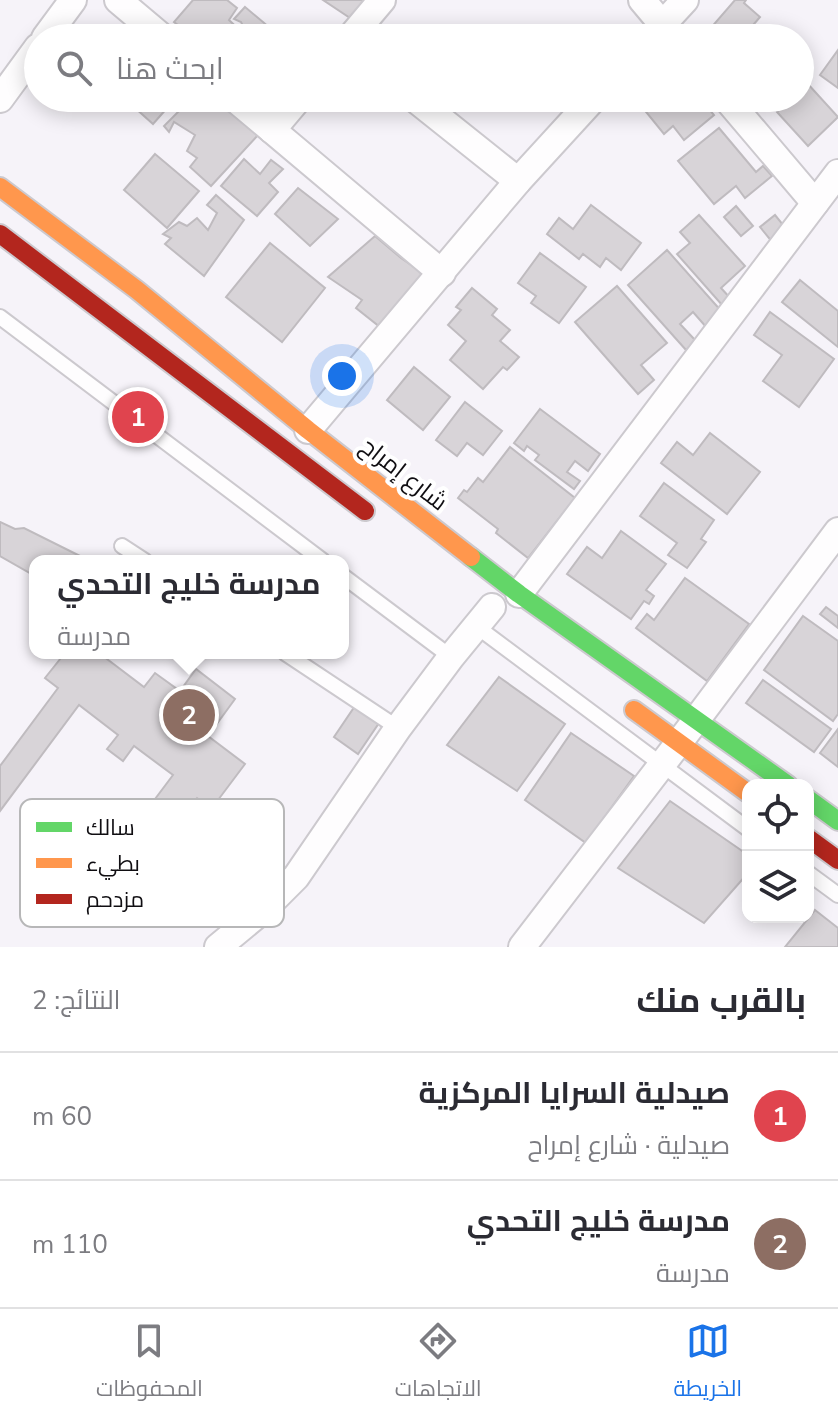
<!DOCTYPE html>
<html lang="ar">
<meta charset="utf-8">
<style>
body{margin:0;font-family:"Nunito Sans",Cairo,sans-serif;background:#f7f7f7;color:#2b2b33;direction:rtl}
.controls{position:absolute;right:24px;bottom:24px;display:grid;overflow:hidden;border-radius:16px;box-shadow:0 4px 20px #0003}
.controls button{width:72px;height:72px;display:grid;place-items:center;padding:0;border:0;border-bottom:2px solid #e1e1e2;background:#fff;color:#2b2b33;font:40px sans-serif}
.you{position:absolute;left:342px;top:376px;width:28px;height:28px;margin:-20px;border:6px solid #fff;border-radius:50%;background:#1a73e8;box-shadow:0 0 0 12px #1a73e833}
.badge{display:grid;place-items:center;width:52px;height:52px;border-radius:50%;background:#1a73e8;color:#fff;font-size:26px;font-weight:700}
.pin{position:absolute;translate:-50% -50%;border:4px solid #fff;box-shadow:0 2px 8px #0006}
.popup{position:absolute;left:29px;top:555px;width:320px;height:104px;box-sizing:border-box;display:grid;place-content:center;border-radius:16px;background:#fff;filter:drop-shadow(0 2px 6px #0005);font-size:26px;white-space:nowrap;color:#7c7c81}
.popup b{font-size:30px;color:#2b2b33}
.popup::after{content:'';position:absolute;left:50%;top:100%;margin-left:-16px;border:16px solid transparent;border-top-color:#fff}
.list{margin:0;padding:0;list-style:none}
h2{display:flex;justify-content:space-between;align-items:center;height:104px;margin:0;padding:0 32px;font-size:34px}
h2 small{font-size:26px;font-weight:400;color:#7c7c81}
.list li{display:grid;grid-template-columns:52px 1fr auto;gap:24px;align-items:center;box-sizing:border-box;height:128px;padding:0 32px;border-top:2px solid #e1e1e2}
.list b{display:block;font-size:30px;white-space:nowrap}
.list p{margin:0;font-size:26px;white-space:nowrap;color:#7c7c81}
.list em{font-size:26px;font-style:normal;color:#7c7c81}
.icon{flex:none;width:44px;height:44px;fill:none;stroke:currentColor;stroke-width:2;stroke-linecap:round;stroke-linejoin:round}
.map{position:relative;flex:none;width:838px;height:947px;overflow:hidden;direction:ltr}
.search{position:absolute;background:#fff;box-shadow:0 4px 20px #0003;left:24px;right:24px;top:24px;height:88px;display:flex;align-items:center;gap:20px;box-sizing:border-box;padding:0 28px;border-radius:44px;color:#7c7c81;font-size:30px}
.sheet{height:360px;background:#fff}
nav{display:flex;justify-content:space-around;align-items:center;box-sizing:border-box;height:112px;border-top:2px solid #e1e1e2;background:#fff;font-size:22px;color:#7c7c81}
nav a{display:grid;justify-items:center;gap:4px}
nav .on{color:#1a73e8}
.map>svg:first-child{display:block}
.building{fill:#d8d4d8;stroke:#bfbbbf;stroke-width:2}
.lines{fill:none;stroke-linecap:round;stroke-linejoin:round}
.lane-casing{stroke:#ccc9ce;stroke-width:18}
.street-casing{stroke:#ccc9ce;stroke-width:30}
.fast-casing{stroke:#ccc9ce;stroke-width:22}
.slow-casing{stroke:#ccc9ce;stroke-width:22}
.jam-casing{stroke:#ccc9ce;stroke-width:22}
.lane{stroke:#fefdfe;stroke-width:14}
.street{stroke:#fefdfe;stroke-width:26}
.fast{stroke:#63d668;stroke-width:18}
.slow{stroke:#ff974d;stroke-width:18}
.jam{stroke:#b3261e;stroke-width:18}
.labels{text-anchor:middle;stroke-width:8;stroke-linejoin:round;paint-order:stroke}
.street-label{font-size:24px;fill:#100e12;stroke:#fff}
.key{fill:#fff;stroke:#b7b7b8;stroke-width:2}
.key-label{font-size:22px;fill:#100e12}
</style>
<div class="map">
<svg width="838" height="947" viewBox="0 0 838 947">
<rect width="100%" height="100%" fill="#f6f3f9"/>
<g class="building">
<path d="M193 0H227L237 8 229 20 246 36 244 38H195L174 22Z"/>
<path d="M323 0H362L367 4 353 20Z"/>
<path d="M735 0H746L744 3 760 17 742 38H719L709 30Z"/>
<path d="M245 7 282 38H249L241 22 234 19Z"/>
<path d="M838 50V88L820 75Z"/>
<path d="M807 83 838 117 808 146 777 112 792 98H800V90Z"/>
<path d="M124 98H176L153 124Z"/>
<path d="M192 98H212L259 134 211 186 190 167 197 158 187 151 195 135 174 122 169 132 164 126Z"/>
<path d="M653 98H674L677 102 682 98H700L714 115 684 140 673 126 664 134 642 107Z"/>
<path d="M719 128 756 172 763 166 772 176 745 198 736 186 714 204 678 161Z"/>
<path d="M155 154 199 191 167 228 124 190Z"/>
<path d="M244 159 260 174 271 160 283 169 269 183 278 192 257 216 221 186Z"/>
<path d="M298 188 338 219 310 246 275 214Z"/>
<path d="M216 195 244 220 204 276 165 244 171 238 163 234 179 222 187 226 197 218 208 230 217 213 207 205Z"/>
<path d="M591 205 641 243 621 270 606 258 600 267 583 254 579 259 547 234 559 218 573 229Z"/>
<path d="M736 206 753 226 741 236 724 217Z"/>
<path d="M699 215 745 266 721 288 731 299 723 306 677 254 690 243 680 232Z"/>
<path d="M775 215 788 231 773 243 760 227Z"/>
<path d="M375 236 401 258 430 278 385 331 356 308 362 300 328 277Z"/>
<path d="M270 243 325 288 282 342 226 297Z"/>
<path d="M667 250 723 313 707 328 693 312 680 324 696 341 686 350 628 285Z"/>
<path d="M540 253 586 287 559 323 531 303 536 296 518 283Z"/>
<path d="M800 280 838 311V347L782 302Z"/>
<path d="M617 286 667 343 641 365 654 380 638 394 575 322Z"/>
<path d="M472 288 497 309 492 315 510 330 500 341 519 357 507 370 503 367 483 389 450 360 466 341 448 325 461 310 456 307Z"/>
<path d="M770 312 834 359 799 407 763 381 782 355 754 335Z"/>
<path d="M414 367 450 397 423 430 387 400Z"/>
<path d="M465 402 502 431 483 455 467 443 457 456 436 440Z"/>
<path d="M540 409 600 454 588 471 575 461 567 472 580 481 574 489 535 460 539 455 527 446 524 451 514 443Z"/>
<path d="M710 433 760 472 727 514 661 463 677 442 693 455Z"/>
<path d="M510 447 575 498 528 558 496 533 498 529 458 498 464 490 467 492 478 478 483 482Z"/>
<path d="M664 483 714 520 701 539 706 542 687 568 668 555 677 543 640 516Z"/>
<path d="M0 522 15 529 24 528 90 561H35V576L0 556Z"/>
<path d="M621 531 666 564 646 590 654 596 649 604 644 601 631 619 567 574 587 547 602 558Z"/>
<path d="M685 578 749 624 707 681 636 628 647 614 654 620Z"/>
<path d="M826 607 838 616V628L820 614Z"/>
<path d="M803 616 838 641V714L833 721 764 670Z"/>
<path d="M65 653H99L144 687 155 673 180 691 196 669 235 699 208 736 245 764 212 808 197 798 112 911 86 891 173 775 134 746 123 761 107 749 118 735 79 705 0 811V766L58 688 45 678Z"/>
<path d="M499 677 565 724 517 791 447 745Z"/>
<path d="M763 680 831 729 814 752 746 703Z"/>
<path d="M355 706 379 723 358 754 334 737Z"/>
<path d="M838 729V767L820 753Z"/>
<path d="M571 733 634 776 586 843 525 800Z"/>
<path d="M670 801 748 855V873L704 923 618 868Z"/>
<path d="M815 910 838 928V947H785Z"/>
</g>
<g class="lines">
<g class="lane-casing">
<g id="lane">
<path d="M0 317 323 561"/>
<path d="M122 546 145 561"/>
<path d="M343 576 451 657"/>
<path d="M476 626 748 829"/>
<path d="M285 653 398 728"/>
<path d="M808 873 838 895"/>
</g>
</g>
<g class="street-casing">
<g id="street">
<path d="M118 0 163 38"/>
<path d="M642 0 673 37"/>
<path d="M45 38 73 0"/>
<path d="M350 38 382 0"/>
<path d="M650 38 685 0"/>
<path d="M234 98 442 273"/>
<path d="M414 98 518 181"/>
<path d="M726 98 815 203"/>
<path d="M0 99 38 47"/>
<path d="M272 130 299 98"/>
<path d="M308 430 518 181 594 98"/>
<path d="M519 594 838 173"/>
<path d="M218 947 264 909 296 877 398 728 451 657 492 607"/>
<path d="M522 947 697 719 838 531"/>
</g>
</g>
<g class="fast-casing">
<g id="fast">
<path d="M471 557 519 594 788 785"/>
<path d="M808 799 838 821"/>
</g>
</g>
<g class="slow-casing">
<g id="slow">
<path d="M0 187 137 290 308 430 471 557"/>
<path d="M634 710 748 793"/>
</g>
</g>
<g class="jam-casing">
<g id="jam">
<path d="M0 234 365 511"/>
<path d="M808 838 838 860"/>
</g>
</g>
<use href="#lane" class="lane"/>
<use href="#street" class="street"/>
<use href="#fast" class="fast"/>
<use href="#slow" class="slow"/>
<use href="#jam" class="jam"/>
</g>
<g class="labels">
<g class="street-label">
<text transform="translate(404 474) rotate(38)" y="8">شارع إمراح</text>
</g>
</g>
<rect x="20" y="799" width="264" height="128" rx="12" class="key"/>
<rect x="36" y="822" width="36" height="10" fill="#63d668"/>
<rect x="36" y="858" width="36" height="10" fill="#ff974d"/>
<rect x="36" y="894" width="36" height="10" fill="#b3261e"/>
<g class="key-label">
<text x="86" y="835">سالك</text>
<text x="86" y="871">بطيء</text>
<text x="86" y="907">مزدحم</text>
</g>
</svg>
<div class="controls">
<button><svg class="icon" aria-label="locate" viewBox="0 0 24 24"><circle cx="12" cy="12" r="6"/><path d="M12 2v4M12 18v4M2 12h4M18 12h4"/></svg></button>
<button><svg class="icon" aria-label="layers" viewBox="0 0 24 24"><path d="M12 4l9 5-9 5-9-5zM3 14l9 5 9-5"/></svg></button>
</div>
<div class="you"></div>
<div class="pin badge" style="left:138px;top:417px;background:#e0444e">1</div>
<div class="pin badge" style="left:189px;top:715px;background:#8d6e63">2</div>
<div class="popup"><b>مدرسة خليج التحدي</b>مدرسة</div>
<div class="search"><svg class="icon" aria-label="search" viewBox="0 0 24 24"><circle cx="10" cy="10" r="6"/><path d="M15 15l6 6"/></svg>ابحث هنا</div>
</div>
<section class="sheet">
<h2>بالقرب منك<small>النتائج: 2</small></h2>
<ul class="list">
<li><span class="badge" style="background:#e0444e">1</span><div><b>صيدلية السرايا المركزية</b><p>صيدلية · شارع إمراح</p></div><em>60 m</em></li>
<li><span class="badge" style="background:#8d6e63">2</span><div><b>مدرسة خليج التحدي</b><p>مدرسة</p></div><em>110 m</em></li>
</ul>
</section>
<nav>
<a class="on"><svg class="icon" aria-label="map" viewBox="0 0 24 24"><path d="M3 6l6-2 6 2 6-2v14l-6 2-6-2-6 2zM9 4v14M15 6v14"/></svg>الخريطة</a>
<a><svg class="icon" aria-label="directions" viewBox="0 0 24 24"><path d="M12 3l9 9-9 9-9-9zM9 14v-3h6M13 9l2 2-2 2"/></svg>الاتجاهات</a>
<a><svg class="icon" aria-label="saved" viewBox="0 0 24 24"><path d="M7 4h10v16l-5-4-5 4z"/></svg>المحفوظات</a>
</nav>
